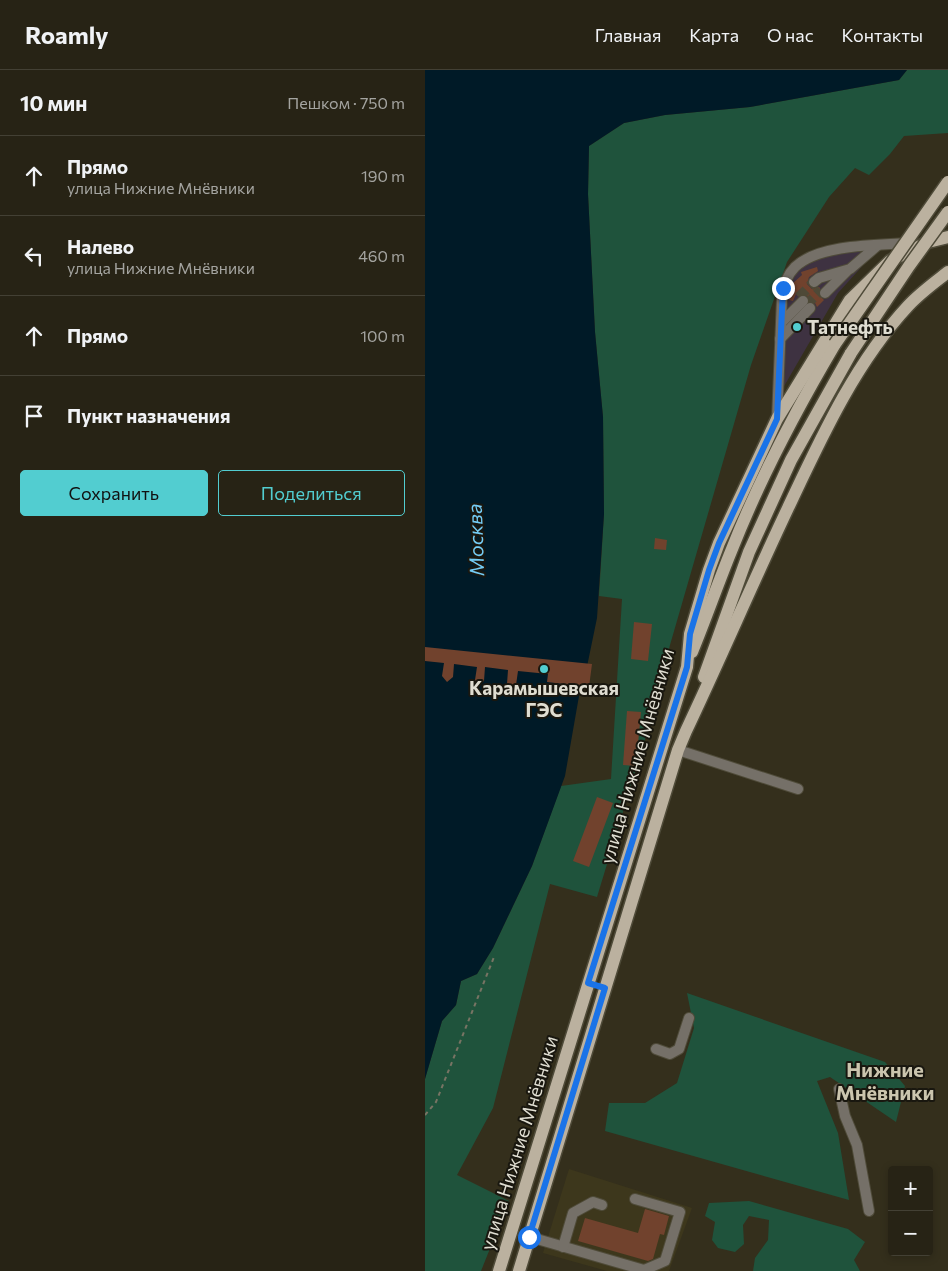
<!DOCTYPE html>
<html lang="ru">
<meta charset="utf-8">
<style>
body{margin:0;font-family:Commissioner,sans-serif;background:#2f2b1e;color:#f1f3f6}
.controls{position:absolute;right:15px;bottom:15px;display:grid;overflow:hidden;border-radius:5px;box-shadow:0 2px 8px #0003}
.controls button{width:45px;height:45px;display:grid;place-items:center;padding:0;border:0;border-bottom:1px solid #434034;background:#272315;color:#f1f3f6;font:25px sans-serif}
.stop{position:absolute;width:15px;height:15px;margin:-11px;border:4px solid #1a73e8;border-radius:50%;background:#fff}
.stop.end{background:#1a73e8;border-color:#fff;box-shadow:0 1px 5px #0008}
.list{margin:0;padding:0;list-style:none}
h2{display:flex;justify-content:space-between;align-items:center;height:65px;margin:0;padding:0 20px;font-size:21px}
h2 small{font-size:16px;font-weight:400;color:#a4a4a0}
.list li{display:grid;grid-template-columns:32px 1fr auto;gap:15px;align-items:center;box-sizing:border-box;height:80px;padding:0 20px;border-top:1px solid #434034}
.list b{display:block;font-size:19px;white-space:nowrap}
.list p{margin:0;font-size:16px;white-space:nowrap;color:#a4a4a0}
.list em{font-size:16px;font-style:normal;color:#a4a4a0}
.actions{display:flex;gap:10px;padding:15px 20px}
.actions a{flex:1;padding:11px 0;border:1px solid #52cdd0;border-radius:5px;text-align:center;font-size:18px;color:#52cdd0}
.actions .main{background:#52cdd0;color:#111}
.icon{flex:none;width:28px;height:28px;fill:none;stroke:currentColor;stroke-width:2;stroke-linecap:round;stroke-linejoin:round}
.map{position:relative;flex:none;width:523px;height:1201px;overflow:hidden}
header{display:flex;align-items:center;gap:30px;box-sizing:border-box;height:70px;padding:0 25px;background:#272315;border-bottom:1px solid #434034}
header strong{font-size:24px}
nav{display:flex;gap:28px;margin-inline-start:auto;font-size:18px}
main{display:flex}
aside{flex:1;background:#272315}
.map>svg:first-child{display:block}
.commercial{fill:#3e3241}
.built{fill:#3d371c}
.green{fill:#1f533c}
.water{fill:#001a27}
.building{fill:#71422d}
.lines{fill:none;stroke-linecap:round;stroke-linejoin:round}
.minor-tunnel{stroke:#4e4937;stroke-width:10;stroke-dasharray:10 5;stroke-linecap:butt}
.minor-casing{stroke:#4f4b39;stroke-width:12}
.major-casing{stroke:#4f4b39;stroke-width:15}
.path{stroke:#787464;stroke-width:2;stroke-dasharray:4 4;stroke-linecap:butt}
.minor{stroke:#757068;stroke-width:10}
.major{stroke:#bbb19f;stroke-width:12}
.major-bridge-casing{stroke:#4f4b39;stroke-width:15;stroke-linecap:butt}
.major-bridge{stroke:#bbb19f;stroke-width:12}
.route{stroke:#1a73e8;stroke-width:6}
.poi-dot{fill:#52cdd0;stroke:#19170f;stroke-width:2}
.labels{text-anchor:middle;stroke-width:4;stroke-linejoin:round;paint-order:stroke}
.poi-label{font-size:19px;font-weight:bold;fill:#dfddd1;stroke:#19170f;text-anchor:start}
.street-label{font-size:19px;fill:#dfddd1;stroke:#19170f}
.water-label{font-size:20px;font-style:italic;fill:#74ccf5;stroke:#19170f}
.neighbourhood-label{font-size:20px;font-weight:bold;fill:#cbc5ae;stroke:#19170f}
</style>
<header>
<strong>Roamly</strong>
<nav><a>Главная</a><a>Карта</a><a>О нас</a><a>Контакты</a></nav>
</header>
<main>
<aside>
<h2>10 мин<small>Пешком · 750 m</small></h2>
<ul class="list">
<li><svg class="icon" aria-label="ahead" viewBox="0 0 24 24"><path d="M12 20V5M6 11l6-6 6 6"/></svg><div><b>Прямо</b><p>улица Нижние Мнёвники</p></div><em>190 m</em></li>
<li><svg class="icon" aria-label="left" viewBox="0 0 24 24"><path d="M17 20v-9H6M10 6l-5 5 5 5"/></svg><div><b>Налево</b><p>улица Нижние Мнёвники</p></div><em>460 m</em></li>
<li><svg class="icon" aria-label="ahead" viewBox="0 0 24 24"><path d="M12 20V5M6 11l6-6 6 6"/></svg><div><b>Прямо</b></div><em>100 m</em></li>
<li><svg class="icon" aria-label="arrive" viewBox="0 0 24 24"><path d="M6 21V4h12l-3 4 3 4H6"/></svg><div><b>Пункт назначения</b></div></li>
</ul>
<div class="actions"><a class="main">Сохранить</a><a>Поделиться</a></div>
</aside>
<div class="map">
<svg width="523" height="1201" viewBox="0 0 523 1201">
<rect width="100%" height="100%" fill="#342f1c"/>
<path class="commercial" d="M460 171 413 223 347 337 351 240 354 225 368 195Z"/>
<path class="built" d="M144 1099 267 1138 244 1201H182L118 1183Z"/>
<g class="green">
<path d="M482 0H523V63L479 66 465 84 444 105 430 98 404 127 362 192 326 295 245 575 229 640 172 827 125 814 68 1038 32 1105 84 1131 56 1201H0V1009L17 951 31 935 36 911 52 904 68 878 107 796 136 716 186 709 197 529 174 526 179 444 178 347 170 262 163 124 164 76 199 53 240 45 325 37 474 10Z"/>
<path d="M262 923 460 992 480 1016 471 1052 405 1007 392 1011 413 1063 424 1130 180 1061 184 1033H220L252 1013 269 958Z"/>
<path d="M324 1131 423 1159 440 1172 429 1190 435 1201H328L330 1188 343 1170 344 1150 324 1146 318 1155 319 1174 310 1182 293 1178 287 1170 290 1152 280 1146 284 1133Z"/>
</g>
<path class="water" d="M0 0H482L474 10 325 37 240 45 199 53 164 76 163 124 170 262 178 347 179 444 172 548 158 616 154 626 140 706 107 796 68 878 52 904 36 911 31 935 17 951 0 1009Z"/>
<g class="building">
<path d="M392 197 393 201 384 207 382 214 387 219 394 217 395 218 394 225 399 230 392 237 390 233 385 231 383 227 379 224 373 226 371 224 368 231 364 230 367 214 377 205 376 202Z"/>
<path d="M230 468 242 470 241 480 229 479Z"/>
<path d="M209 552 227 554 223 591 206 589Z"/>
<path d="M0 577 167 594 164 617 122 612 123 604 93 601 91 615 85 619 82 614 83 600 60 597 59 611 54 615 50 610 52 597 29 594 28 607 22 612 17 606 19 593 0 591Z"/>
<path d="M202 641 216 642 211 696 198 695Z"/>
<path d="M172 727 188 733 164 797 148 791Z"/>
<path d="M220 1139 244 1146 239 1165 235 1164 228 1189 223 1191 153 1171 160 1148 213 1163Z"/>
</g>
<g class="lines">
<g class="minor-tunnel">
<path d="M374 227 389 212"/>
<path d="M381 235 396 220"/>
</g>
<g class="minor-casing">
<g id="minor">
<path d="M389 212 394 208 425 199 453 175"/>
<path d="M400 223 422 201"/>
<path d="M356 253 378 231"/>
<path d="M355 269 385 238"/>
<path d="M352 349 357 228C358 217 361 206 370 197 394 174 453 175 485 173"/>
<path d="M253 680 373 719"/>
<path d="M231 979 245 984 254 979 264 948"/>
<path d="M414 1019 420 1046 432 1075 444 1141"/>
<path d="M105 1167 219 1200 240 1191 255 1142 210 1129"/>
<path d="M138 1177 148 1143 168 1132 177 1135"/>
</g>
</g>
<g class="major-casing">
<g id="major">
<path d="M267 582C281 548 293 513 307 479 335 408 371 340 410 274"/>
<path d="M279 607 324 482 366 390 426 283"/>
<path d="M74 1201 262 597 265 564 284 500 294 473 352 349 425 230 465 191 503 172 523 167"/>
<path d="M94 1201 253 680 261 661C296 587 328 512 363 438 396 368 430 293 483 236 495 223 509 213 523 202"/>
</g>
</g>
<path class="path" d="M0 1045 11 1032 69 887"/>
<use href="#minor" class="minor"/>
<use href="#major" class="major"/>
<g class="major-bridge-casing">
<g id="major-bridge">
<path d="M410 274 523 112"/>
<path d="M426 283 484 196 523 142"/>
</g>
</g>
<use href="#major-bridge" class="major-bridge"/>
</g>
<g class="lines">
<path class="route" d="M104 1167 180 918 163 913 262 597 265 564 284 500 294 473 352 349 358 218"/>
</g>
<g class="poi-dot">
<circle cx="372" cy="257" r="5"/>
<circle cx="119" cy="599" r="5"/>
</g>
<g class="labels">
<g class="poi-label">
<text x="382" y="264">Татнефть</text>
<text x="119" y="625" text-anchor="middle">Карамышевская<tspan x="119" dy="22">ГЭС</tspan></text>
</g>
<g class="street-label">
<text transform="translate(212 686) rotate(-74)" y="7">улица Нижние Мнёвники</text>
<text transform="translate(94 1073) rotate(-73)" y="7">улица Нижние Мнёвники</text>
</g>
<g class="water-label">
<text transform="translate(51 470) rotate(-92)" y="7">Москва</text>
</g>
<g class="neighbourhood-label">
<text x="460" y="1007">Нижние<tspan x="460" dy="23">Мнёвники</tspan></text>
</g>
</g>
</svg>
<div class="controls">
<button>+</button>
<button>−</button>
</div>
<div class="stop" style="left:104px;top:1167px"></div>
<div class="stop end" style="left:358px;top:218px"></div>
</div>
</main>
